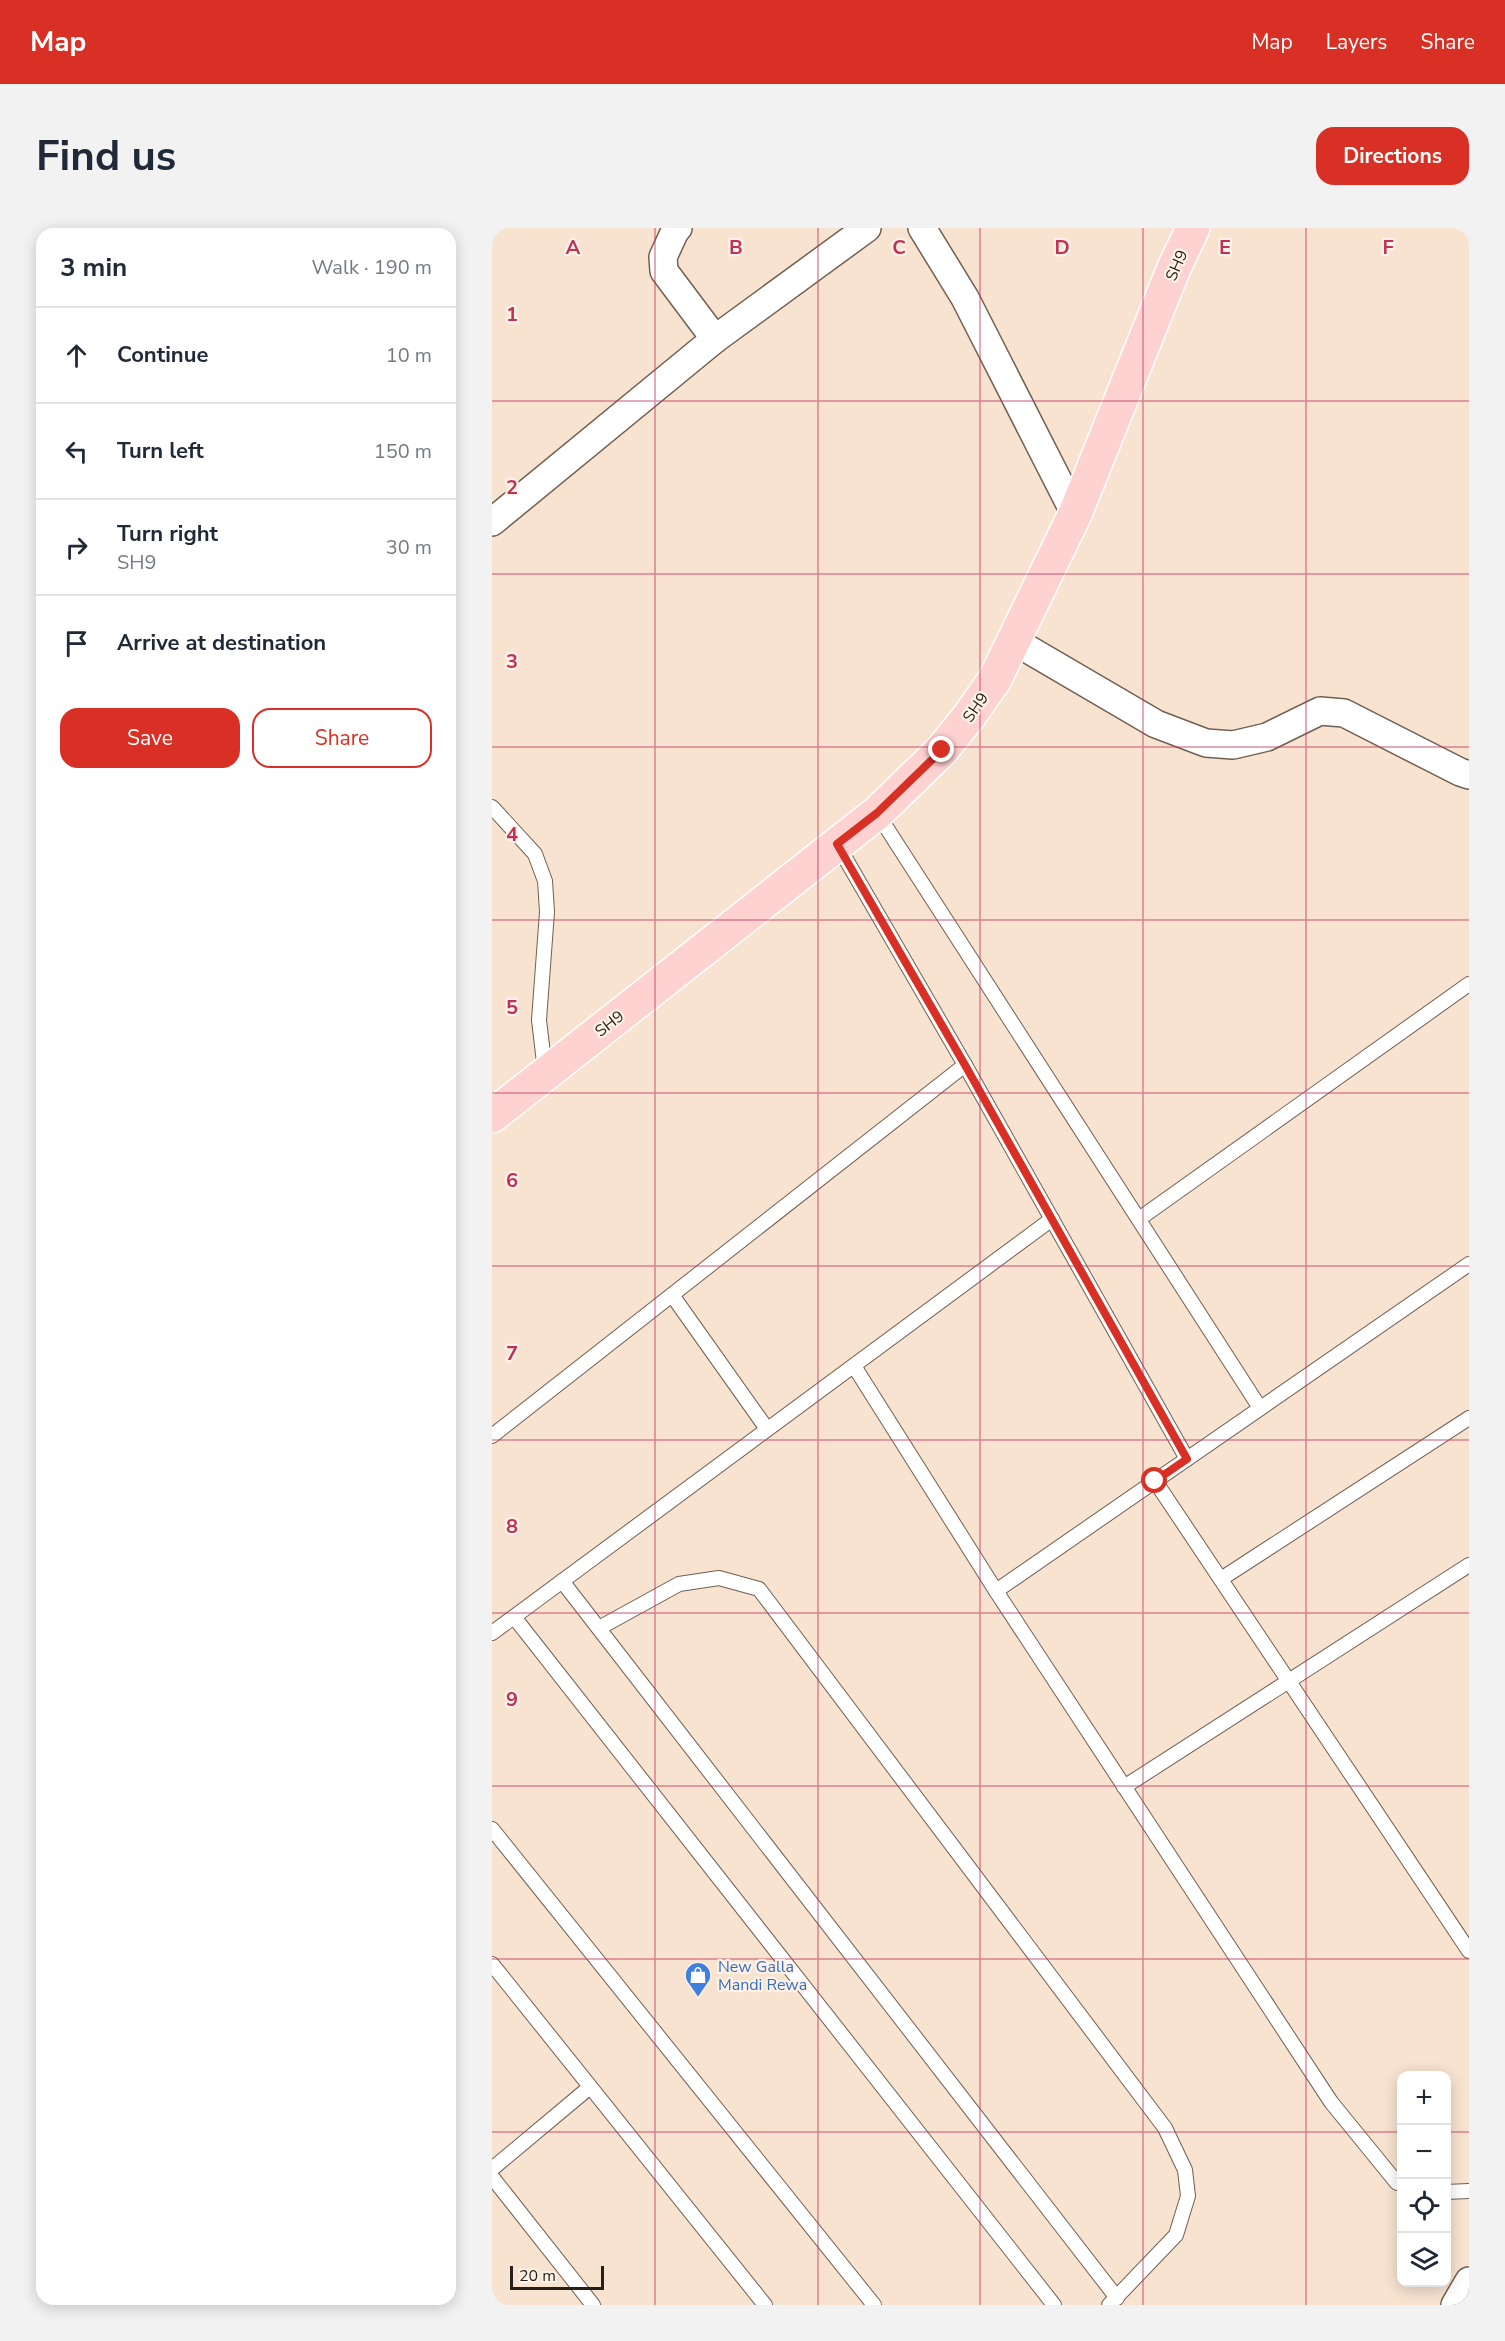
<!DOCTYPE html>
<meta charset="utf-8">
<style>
body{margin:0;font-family:"Nunito Sans",sans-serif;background:#f2f2f3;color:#1f2937}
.controls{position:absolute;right:18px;bottom:18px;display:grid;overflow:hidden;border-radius:12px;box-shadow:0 3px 15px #0003}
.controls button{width:54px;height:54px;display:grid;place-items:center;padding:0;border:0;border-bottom:2px solid #e0e1e3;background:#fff;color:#1f2937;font:30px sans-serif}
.scale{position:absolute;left:18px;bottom:15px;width:94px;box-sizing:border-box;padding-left:6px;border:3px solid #271f19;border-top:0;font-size:16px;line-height:21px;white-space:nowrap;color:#271f19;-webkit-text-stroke:4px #fff2e7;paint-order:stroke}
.stop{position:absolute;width:18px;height:18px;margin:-14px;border:4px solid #d93025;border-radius:50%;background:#fff}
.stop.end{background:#d93025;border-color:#fff;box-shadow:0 2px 6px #0008}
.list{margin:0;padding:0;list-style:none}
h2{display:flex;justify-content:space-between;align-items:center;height:78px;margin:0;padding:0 24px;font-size:26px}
h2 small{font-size:20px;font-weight:400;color:#747a83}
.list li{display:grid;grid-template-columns:39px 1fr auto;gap:18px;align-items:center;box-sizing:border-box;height:96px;padding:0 24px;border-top:2px solid #e0e1e3}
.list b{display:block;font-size:22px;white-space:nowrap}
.list p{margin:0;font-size:20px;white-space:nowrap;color:#747a83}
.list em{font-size:20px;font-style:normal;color:#747a83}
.actions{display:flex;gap:12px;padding:18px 24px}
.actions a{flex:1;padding:14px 0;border:2px solid #d93025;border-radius:18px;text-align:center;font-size:21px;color:#d93025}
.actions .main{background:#d93025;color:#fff}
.icon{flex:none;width:33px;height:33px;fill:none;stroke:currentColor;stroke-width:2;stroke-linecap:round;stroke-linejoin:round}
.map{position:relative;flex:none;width:977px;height:2077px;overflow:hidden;border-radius:18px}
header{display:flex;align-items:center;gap:36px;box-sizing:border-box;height:84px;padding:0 30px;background:#d93025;color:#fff}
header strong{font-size:28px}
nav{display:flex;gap:33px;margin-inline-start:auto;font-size:21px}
.intro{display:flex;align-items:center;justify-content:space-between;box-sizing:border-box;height:144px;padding:0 36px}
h1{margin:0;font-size:42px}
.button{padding:15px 27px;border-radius:18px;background:#d93025;color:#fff;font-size:21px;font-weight:700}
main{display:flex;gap:36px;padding:0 36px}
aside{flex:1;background:#fff;border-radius:18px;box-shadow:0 3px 15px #0003}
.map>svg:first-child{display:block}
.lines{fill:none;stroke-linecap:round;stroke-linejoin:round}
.service-casing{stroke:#725f50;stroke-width:16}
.minor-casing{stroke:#725f50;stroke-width:30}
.primary-casing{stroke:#fff;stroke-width:36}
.service{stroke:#fff;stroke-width:14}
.minor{stroke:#fff;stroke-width:27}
.primary{stroke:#fed2d1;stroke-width:33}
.route{stroke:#d93025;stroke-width:8}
.grid{fill:none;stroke:#c03157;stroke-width:1.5;stroke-opacity:0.55}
.labels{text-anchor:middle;stroke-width:4.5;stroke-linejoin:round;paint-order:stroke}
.street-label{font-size:16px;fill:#271f19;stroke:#fff2e7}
.shop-label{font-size:16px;fill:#366cbe;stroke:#fff2e7;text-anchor:start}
.grid-label{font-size:20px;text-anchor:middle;font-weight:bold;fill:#c03157;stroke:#fff2e7;stroke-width:4.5;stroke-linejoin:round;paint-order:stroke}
</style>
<header>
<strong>Map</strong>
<nav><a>Map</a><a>Layers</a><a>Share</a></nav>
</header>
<div class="intro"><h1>Find us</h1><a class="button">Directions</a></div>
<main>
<aside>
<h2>3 min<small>Walk · 190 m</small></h2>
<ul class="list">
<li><svg class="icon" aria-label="ahead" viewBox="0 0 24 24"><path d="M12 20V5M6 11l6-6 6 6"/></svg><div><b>Continue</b></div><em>10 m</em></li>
<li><svg class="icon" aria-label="left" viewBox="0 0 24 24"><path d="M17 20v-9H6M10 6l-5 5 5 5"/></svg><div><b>Turn left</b></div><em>150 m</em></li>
<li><svg class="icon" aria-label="right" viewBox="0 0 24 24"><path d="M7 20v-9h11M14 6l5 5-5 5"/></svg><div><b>Turn right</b><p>SH9</p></div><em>30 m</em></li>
<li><svg class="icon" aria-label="arrive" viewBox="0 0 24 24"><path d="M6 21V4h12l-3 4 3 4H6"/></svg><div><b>Arrive at destination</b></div></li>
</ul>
<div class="actions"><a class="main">Save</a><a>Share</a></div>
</aside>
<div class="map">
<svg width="977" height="2077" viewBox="0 0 977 2077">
<rect width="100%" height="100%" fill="#f8e3d1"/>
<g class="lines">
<g class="service-casing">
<g id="service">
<path d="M0 579 43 626 53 653 55 684 47 792 53 843"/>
<path d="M385 585 768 1180"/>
<path d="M345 616 473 837 695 1231"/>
<path d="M647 991 977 756"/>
<path d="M180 1067 275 1201"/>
<path d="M362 1138 504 1363 839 1874 905 1955 910 1956"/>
<path d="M0 1208 473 837"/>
<path d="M663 1253 977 1723"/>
<path d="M729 1351 977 1190"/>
<path d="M70 1353 625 2070"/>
<path d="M504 1363 977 1036"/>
<path d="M22 1389 562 2077"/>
<path d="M107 1400 187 1356 227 1350 267 1361 673 1900 693 1942 696 1968 684 2007 617 2077"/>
<path d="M0 1405 560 991"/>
<path d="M632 1559 977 1337"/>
<path d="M0 1601 382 2077"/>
<path d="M0 1736 273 2077"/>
<path d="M0 1941 98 1859"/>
<path d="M0 1949 101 2077"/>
<path d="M954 1964 977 1963"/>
</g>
</g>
<g class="minor-casing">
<g id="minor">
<path d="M186 0 183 3 171 29 172 43 223 111"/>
<path d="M430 0 473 70 583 286"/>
<path d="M0 294 223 111 375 0"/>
<path d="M522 413 664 496 714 515 741 517 775 509 828 483 852 485 968 544 977 547"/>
<path d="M963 2077 977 2053"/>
</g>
</g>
<g class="primary-casing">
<path id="primary" d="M0 888 385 585 450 522 478 487 503 451 583 286 682 40 701 0"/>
</g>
<use href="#service" class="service"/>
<use href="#minor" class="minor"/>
<use href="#primary" class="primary"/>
</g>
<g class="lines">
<path class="route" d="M450 522 385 585 345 616 473 837 695 1231 663 1253"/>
</g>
<path class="grid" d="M163 0V2077M326 0V2077M488 0V2077M651 0V2077M814 0V2077M0 173H977M0 346H977M0 519H977M0 692H977M0 865H977M0 1038H977M0 1212H977M0 1385H977M0 1558H977M0 1731H977M0 1904H910M954 1904H977"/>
<defs>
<g id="shop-pin" transform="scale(1.35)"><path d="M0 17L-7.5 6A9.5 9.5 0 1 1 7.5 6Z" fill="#3f7fe0" stroke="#fff2e7"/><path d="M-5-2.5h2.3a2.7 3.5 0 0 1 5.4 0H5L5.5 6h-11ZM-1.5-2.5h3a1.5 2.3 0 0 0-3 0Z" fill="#fff"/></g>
</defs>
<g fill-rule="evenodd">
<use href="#shop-pin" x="206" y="1747"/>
</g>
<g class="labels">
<g class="street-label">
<text transform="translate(684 37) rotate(-66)" y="6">SH9</text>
<text transform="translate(483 479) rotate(-55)" y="6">SH9</text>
<text transform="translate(117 795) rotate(-38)" y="6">SH9</text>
</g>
<g class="shop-label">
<text x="226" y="1744">New Galla<tspan x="226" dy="18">Mandi Rewa</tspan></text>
</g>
</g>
<g class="grid-label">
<text x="81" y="26">A</text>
<text x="244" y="26">B</text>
<text x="407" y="26">C</text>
<text x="570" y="26">D</text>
<text x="733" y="26">E</text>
<text x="896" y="26">F</text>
<text x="20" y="93">1</text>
<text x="20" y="266">2</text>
<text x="20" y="440">3</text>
<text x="20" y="613">4</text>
<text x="20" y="786">5</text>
<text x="20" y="959">6</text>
<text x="20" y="1132">7</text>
<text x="20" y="1305">8</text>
<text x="20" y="1478">9</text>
</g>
</svg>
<div class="controls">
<button>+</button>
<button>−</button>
<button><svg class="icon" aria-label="locate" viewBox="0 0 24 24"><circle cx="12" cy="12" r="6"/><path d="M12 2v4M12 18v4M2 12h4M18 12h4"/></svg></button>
<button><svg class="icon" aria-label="layers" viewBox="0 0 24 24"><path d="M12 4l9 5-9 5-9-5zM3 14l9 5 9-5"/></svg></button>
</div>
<div class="scale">20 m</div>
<div class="stop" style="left:663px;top:1253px"></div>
<div class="stop end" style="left:450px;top:522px"></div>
</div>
</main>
